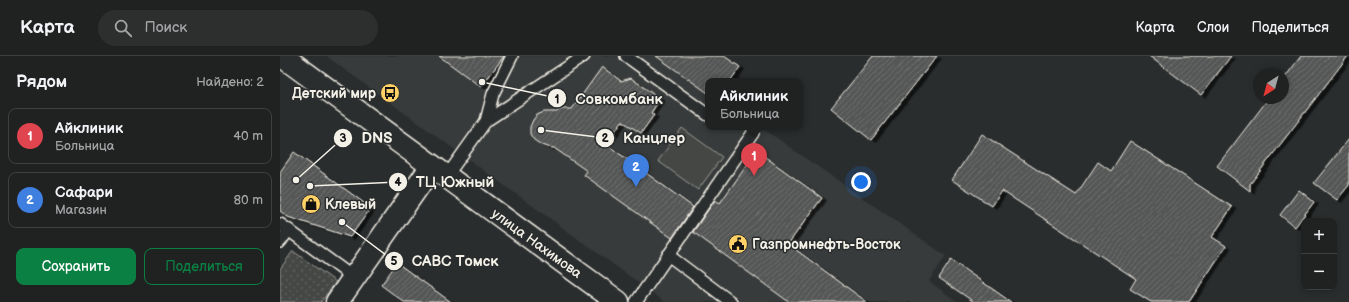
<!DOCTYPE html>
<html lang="ru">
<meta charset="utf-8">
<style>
body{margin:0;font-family:"Balsamiq Sans",sans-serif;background:#2d2f2f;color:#f1f3f6}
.controls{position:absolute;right:12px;bottom:12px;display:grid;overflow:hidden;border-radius:8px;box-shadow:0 2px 6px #0003}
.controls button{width:36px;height:36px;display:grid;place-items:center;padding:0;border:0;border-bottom:1px solid #3d3f40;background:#202222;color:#f1f3f6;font:20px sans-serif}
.compass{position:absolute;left:973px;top:12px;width:36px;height:36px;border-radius:50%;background:#202222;box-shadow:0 2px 6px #0003;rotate:216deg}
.you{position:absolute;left:581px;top:126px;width:14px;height:14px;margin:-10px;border:3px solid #fff;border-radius:50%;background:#1a73e8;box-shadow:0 0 0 6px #1a73e833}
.badge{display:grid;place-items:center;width:26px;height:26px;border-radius:50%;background:#0b8043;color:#fff;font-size:13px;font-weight:700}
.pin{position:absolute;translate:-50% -33px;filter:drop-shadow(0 1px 2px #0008)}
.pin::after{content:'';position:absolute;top:21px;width:14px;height:12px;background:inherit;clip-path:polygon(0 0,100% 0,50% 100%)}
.popup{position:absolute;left:425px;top:22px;width:98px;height:52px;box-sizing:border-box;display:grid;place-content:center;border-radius:8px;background:#202222;filter:drop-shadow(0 1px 3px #0005);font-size:13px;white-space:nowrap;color:#a2a4a5}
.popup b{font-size:15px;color:#f1f3f6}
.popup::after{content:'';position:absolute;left:50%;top:100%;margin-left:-8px;border:8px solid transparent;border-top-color:#202222}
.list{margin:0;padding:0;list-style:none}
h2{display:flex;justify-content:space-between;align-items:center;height:52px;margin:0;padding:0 16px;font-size:17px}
h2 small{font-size:13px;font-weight:400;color:#a2a4a5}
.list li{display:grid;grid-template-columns:26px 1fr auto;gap:12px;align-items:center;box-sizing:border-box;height:56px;margin:0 8px 8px;padding:0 8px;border:1px solid #3d3f40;border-radius:8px}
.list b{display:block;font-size:15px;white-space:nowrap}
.list p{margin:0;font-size:13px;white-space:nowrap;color:#a2a4a5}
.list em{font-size:13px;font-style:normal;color:#a2a4a5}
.actions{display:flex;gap:8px;padding:12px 16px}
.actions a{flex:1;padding:9px 0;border:1px solid #0b8043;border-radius:8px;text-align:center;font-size:14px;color:#0b8043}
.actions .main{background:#0b8043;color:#fff}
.icon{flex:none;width:22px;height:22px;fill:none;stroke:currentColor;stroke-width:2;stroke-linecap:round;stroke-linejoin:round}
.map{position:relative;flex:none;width:1069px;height:246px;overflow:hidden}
header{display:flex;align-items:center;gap:24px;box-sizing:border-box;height:56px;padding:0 20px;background:#202222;border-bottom:1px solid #3d3f40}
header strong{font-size:19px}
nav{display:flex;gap:22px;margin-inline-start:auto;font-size:14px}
.search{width:280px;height:36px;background:#2d2f2f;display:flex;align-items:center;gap:10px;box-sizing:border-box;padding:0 14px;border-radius:22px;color:#a2a4a5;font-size:15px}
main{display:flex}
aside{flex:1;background:#202222}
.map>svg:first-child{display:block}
.built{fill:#373a3a}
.grass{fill:url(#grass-dots);stroke:#9c9c96}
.green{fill:#444645;stroke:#9c9c96}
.building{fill:url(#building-hatch);stroke:#f4f1e8;filter:url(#shadow)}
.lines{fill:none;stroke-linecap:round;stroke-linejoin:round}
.service-casing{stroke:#f4f1e8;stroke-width:14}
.minor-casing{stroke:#f4f1e8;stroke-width:25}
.primary-casing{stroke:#f4f1e8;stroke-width:25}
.service{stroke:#2a2d2e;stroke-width:11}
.minor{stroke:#2a2d2e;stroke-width:22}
.primary{stroke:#2a2d2e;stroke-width:22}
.labels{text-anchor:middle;stroke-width:3;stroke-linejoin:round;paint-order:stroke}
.poi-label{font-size:14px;font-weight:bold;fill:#f4f1e8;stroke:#2a2d2e;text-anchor:start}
.street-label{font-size:14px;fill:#f4f1e8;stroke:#2a2d2e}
.leader{fill:none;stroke:#f4f1e8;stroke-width:1.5}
.callout-dot{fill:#f4f1e8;stroke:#2a2d2e;stroke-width:1.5}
.mark-label{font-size:12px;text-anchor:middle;font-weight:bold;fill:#111}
.callout-label{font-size:15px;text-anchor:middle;font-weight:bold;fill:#f4f1e8;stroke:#2a2d2e;stroke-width:3;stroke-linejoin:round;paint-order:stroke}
</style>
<header>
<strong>Карта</strong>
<div class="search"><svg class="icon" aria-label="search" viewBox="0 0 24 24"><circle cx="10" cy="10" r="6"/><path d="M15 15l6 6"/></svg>Поиск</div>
<nav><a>Карта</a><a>Слои</a><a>Поделиться</a></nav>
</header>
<main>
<aside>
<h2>Рядом<small>Найдено: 2</small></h2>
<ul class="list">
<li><span class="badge" style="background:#e0444e">1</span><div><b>Айклиник</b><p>Больница</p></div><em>40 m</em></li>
<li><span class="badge" style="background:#3f7fe0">2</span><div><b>Сафари</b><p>Магазин</p></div><em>80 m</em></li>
</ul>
<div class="actions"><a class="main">Сохранить</a><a>Поделиться</a></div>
</aside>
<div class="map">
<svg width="1069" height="246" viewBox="0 0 1069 246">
<defs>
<pattern id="grass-dots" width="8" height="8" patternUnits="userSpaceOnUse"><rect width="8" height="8" fill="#444645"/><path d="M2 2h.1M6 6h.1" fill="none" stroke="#606160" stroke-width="1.8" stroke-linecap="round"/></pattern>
<pattern id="building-hatch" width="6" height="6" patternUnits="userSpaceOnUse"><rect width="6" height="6" fill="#555756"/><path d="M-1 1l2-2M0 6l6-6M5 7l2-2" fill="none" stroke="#6e706e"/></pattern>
<filter id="shadow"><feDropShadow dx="4.5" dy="2.5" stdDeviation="0" flood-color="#0009"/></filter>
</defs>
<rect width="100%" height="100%" fill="#2a2d2e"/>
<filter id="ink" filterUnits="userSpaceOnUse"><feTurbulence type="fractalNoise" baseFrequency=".025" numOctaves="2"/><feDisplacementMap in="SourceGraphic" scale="8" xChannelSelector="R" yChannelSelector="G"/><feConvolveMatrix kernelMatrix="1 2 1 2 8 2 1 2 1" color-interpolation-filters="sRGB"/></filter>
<g filter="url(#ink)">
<path class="built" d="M46 0H376L428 37V71H481L666 200 649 225 677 246H385Z"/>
<path class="grass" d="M13 195 56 226 41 246H0V213Z"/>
<path class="green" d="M402 72 442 101 418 134 378 105Z"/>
<g class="building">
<path d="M159 0H224L201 31Z"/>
<path d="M376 0H444L460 11 450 25H428V37Z"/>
<path d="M593 0H657L591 84 551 52Z"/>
<path d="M869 0H951L921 39Z"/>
<path d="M1021 0H1068L970 128V135L937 110 989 42H1003V24Z"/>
<path d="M322 11 341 25 351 22 380 43 371 57 374 59 361 77 342 65 326 88 413 151 392 182 304 119 307 115 274 92 268 91 260 88 254 84 250 78V71L253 64 257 59 264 56H277L280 53H292Z"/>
<path d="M702 78 796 139 818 106 831 115 850 85 952 151 932 181 946 190 909 246H871L850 233 856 223 722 135 712 150 672 124Z"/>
<path d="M1069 83V129L1057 144 1034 127Z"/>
<path d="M477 95 542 142 508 188 587 246H509L413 176 435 144 440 147Z"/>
<path d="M14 96 91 152 70 181 8 161 0 155V116Z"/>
<path d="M1019 134 1034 146 1015 171 1000 159Z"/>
<path d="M671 204 731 246H694L659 222Z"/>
<path d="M117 207 171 246H124L101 229Z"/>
</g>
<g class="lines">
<g class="service-casing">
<g id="service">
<path d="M346 0 428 59"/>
<path d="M206 65 304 0"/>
<path d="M166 121 206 65 213 38 232 0"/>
<path d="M0 168 74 222"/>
<path d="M0 186 9 174"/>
<path d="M388 199 451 246"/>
<path d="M356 246 473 77"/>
</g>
</g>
<g class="minor-casing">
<path id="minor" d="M57 246 152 110"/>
</g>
<g class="primary-casing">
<path id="primary" d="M2 0 338 246"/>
</g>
<use href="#service" class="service"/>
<use href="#minor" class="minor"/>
<use href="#primary" class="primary"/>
</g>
</g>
<defs>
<g id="bus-disc" transform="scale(1)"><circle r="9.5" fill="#ffd166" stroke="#2a2d2e"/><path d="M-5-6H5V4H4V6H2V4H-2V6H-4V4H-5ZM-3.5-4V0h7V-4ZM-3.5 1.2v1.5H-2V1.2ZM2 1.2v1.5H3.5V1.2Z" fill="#111"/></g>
<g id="shop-disc" transform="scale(1)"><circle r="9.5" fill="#ffd166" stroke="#2a2d2e"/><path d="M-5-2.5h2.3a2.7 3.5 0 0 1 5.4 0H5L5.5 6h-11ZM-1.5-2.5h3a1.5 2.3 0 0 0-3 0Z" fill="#111"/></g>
<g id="civic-disc" transform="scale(1)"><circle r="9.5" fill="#ffd166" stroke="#2a2d2e"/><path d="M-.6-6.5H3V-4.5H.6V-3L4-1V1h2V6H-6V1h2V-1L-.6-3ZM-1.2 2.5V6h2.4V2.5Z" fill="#111"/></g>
</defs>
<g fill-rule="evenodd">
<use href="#bus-disc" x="110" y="37"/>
<use href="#shop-disc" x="31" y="148"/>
<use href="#civic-disc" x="458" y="188"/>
</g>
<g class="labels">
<g class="poi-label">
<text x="96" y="42" text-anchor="end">Детский мир</text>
<text x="45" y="153">Клевый</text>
<text x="472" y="193">Газпромнефть-Восток</text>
</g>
<g class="street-label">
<text transform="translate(257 187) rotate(36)" y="5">улица Нахимова</text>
</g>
</g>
<path class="leader" d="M202 26L277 42M261 74L325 82M16 124L63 82M30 130L118 126M62 166L114 205"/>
<g class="callout-dot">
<circle cx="202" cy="26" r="4"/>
<circle cx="261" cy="74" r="4"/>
<circle cx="16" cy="124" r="4"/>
<circle cx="30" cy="130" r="4"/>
<circle cx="62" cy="166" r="4"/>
<circle cx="277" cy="42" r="10"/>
<circle cx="325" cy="82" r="10"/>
<circle cx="63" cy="82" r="10"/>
<circle cx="118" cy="126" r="10"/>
<circle cx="114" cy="205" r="10"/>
</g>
<g class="mark-label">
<text x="277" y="47">1</text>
<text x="325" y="86">2</text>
<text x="63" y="86">3</text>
<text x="118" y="130">4</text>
<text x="114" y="209">5</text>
</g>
<g class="callout-label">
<text x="339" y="48">Совкомбанк</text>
<text x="374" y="87">Канцлер</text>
<text x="97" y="87">DNS</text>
<text x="175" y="131">ТЦ Южный</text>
<text x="175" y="210">САВС Томск</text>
</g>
</svg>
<div class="controls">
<button>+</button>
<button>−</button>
</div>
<svg class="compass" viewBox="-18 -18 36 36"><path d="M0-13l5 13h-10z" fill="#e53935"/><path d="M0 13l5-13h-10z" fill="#a2a4a5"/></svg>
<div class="you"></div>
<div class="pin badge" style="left:474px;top:120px;background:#e0444e">1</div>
<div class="popup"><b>Айклиник</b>Больница</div>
<div class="pin badge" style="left:356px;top:131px;background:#3f7fe0">2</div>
</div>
</main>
